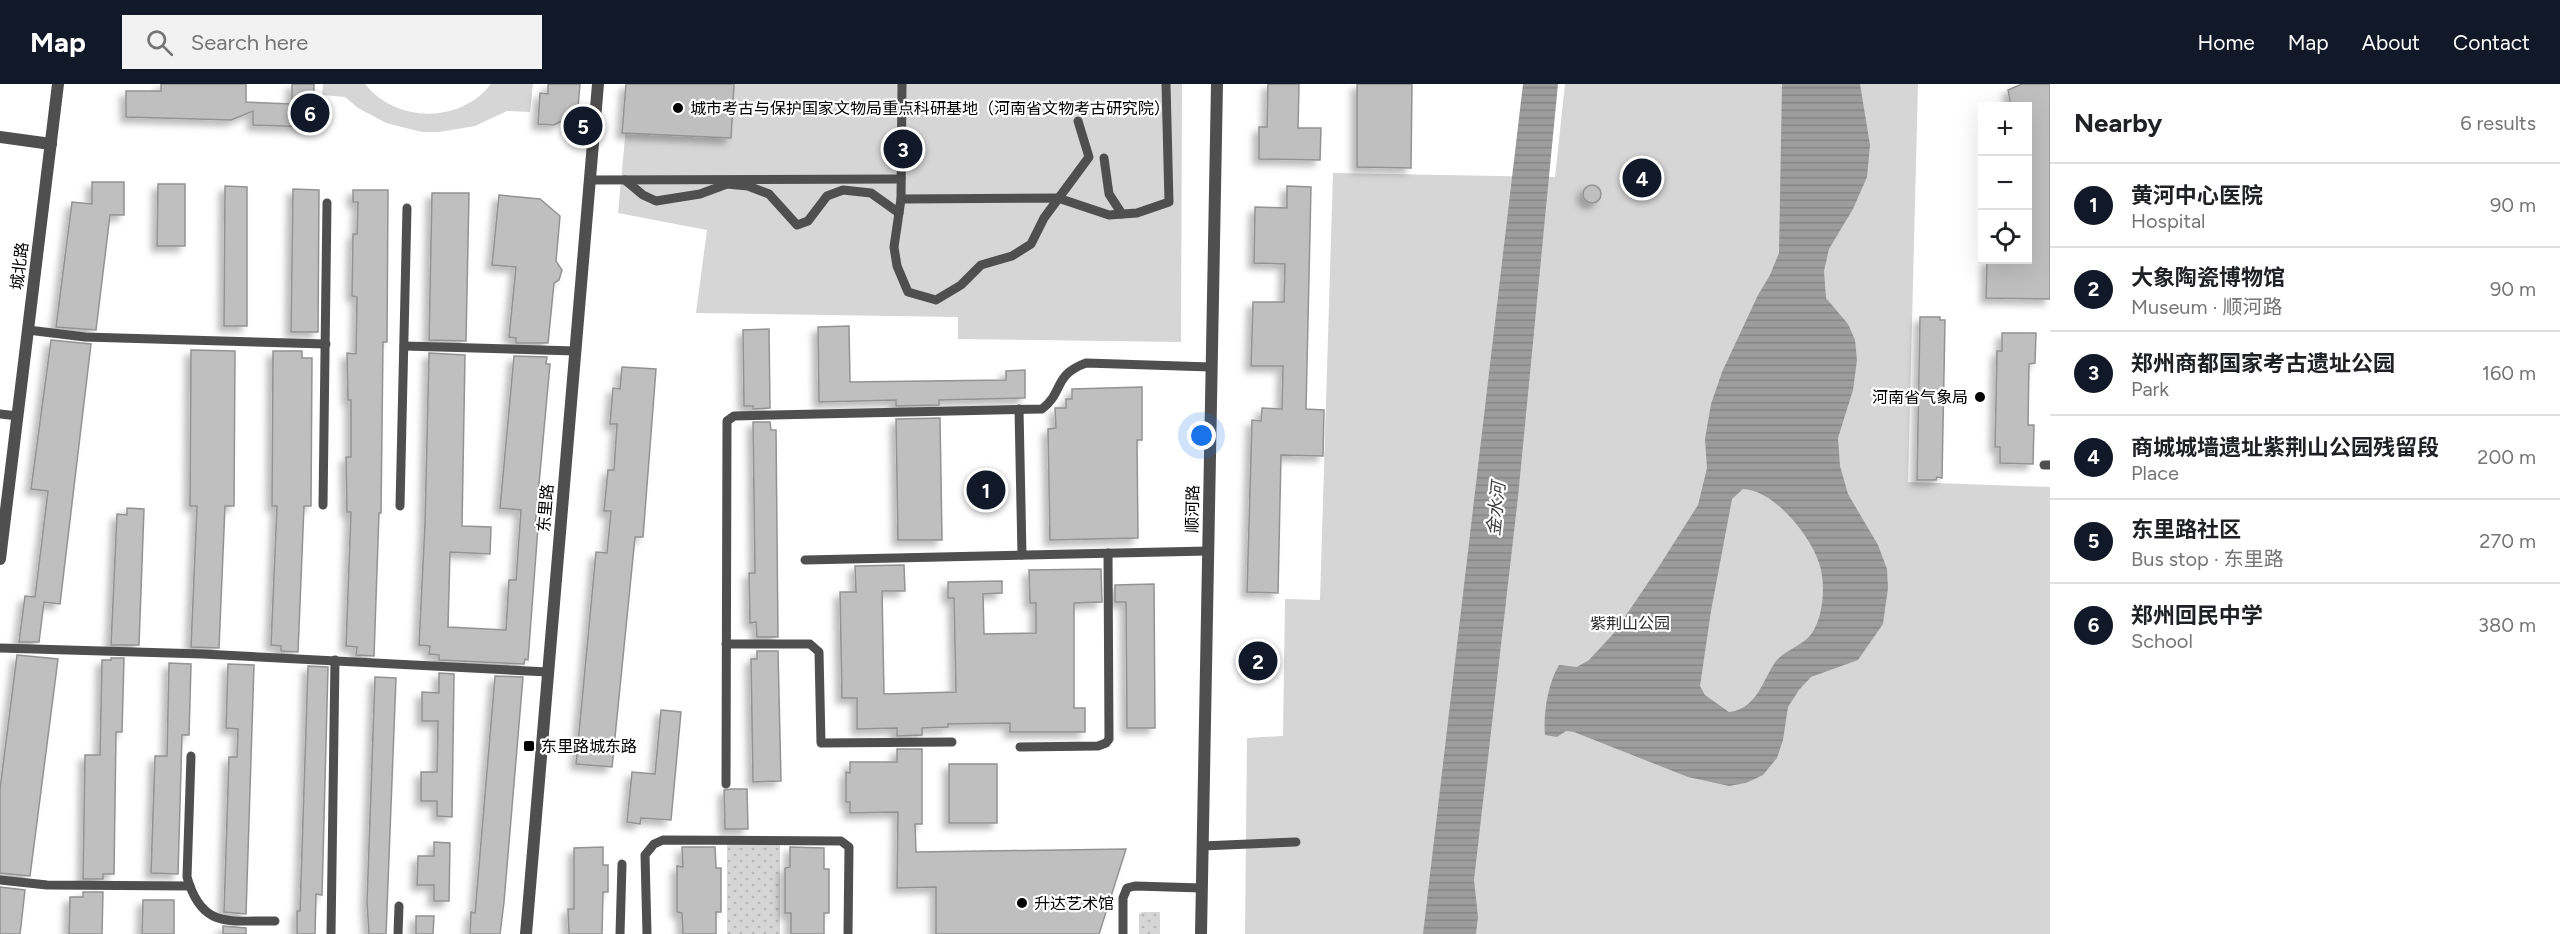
<!DOCTYPE html>
<meta charset="utf-8">
<style>
body{margin:0;font-family:Figtree,"Noto Sans SC",sans-serif;background:#f2f2f2;color:#202124}
.controls{position:absolute;right:18px;top:18px;display:grid;overflow:hidden;border-radius:0px;box-shadow:0 6px 24px #0002}
.controls button{width:54px;height:54px;display:grid;place-items:center;padding:0;border:0;border-bottom:2px solid #e0e0e0;background:#fff;color:#202124;font:30px sans-serif}
.you{position:absolute;left:1202px;top:352px;width:21px;height:21px;margin:-15px;border:4px solid #fff;border-radius:50%;background:#1a73e8;box-shadow:0 0 0 9px #1a73e833}
.badge{display:grid;place-items:center;width:39px;height:39px;border-radius:50%;background:#111827;color:#fff;font-size:20px;font-weight:700}
.pin{position:absolute;translate:-50% -50%;border:3px solid #fff;box-shadow:0 2px 6px #0006}
.list{margin:0;padding:0;list-style:none}
h2{display:flex;justify-content:space-between;align-items:center;height:78px;margin:0;padding:0 24px;font-size:26px}
h2 small{font-size:20px;font-weight:400;color:#757577}
.list li{display:grid;grid-template-columns:39px 1fr auto;gap:18px;align-items:center;box-sizing:border-box;height:84px;padding:0 24px;border-top:2px solid #e0e0e0}
.list b{display:block;font-size:22px;white-space:nowrap}
.list p{margin:0;font-size:20px;white-space:nowrap;color:#757577}
.list em{font-size:20px;font-style:normal;color:#757577}
.icon{flex:none;width:33px;height:33px;fill:none;stroke:currentColor;stroke-width:2;stroke-linecap:round;stroke-linejoin:round}
.map{position:relative;flex:none;width:2050px;height:850px;overflow:hidden}
header{display:flex;align-items:center;gap:36px;box-sizing:border-box;height:84px;padding:0 30px;background:#111827;color:#fff}
header strong{font-size:28px}
nav{display:flex;gap:33px;margin-inline-start:auto;font-size:21px}
.search{width:420px;height:54px;background:#f2f2f2;display:flex;align-items:center;gap:15px;box-sizing:border-box;padding:0 21px;border-radius:0px;color:#757577;font-size:22px}
main{display:flex}
aside{flex:1;background:#fff}
.map>svg:first-child{display:block}
.grass{fill:url(#grass-dots)}
.park{fill:#d6d6d6}
.water{fill:url(#water-rules);fill-rule:evenodd}
.building{fill:#bfbfbf;stroke:#939393;stroke-width:1.5;filter:url(#shadow)}
.lines{fill:none;stroke-linecap:round;stroke-linejoin:round}
.service{stroke:#4f4f4f;stroke-width:9}
.minor{stroke:#4f4f4f;stroke-width:12}
.tertiary{stroke:#4f4f4f;stroke-width:12}
.poi-dot{fill:#000;stroke:#fff;stroke-width:2}
.labels{text-anchor:middle;stroke-width:4.5;stroke-linejoin:round;paint-order:stroke}
.poi-label{font-size:16px;fill:#000;stroke:#fff;text-anchor:start}
.street-label{font-size:16px;fill:#000;stroke:#fff}
.park-label{font-size:16px;fill:#2d2d2d;stroke:#fff}
.water-label{font-size:18px;font-style:italic;fill:#3e3e3e;stroke:#fff}
</style>
<header>
<strong>Map</strong>
<div class="search"><svg class="icon" aria-label="search" viewBox="0 0 24 24"><circle cx="10" cy="10" r="6"/><path d="M15 15l6 6"/></svg>Search here</div>
<nav><a>Home</a><a>Map</a><a>About</a><a>Contact</a></nav>
</header>
<main>
<div class="map">
<svg width="2050" height="850" viewBox="0 0 2050 850">
<defs>
<pattern id="grass-dots" width="8" height="8" patternUnits="userSpaceOnUse" patternTransform="scale(1.5)"><rect width="8" height="8" fill="#d6d6d6"/><path d="M2 2h.1M6 6h.1" fill="none" stroke="#b6b6b6" stroke-width="1.8" stroke-linecap="round"/></pattern>
<pattern id="water-rules" width="6" height="5" patternUnits="userSpaceOnUse" patternTransform="scale(1.5)"><rect width="6" height="5" fill="#9d9d9d"/><path d="M0 2.5h6" fill="none" stroke="#858585"/></pattern>
<filter id="shadow"><feDropShadow dx="-5.5" dy="5.5" stdDeviation="3" flood-color="#0004"/></filter>
</defs>
<rect width="100%" height="100%" fill="#fff"/>
<g class="grass">
<rect x="727" y="761" width="53" height="89"/>
<path d="M1142 828H1160V850H1139V830Z"/>
</g>
<g class="park">
<path d="M323 0H365C396 39 460 40 491 0H533L530 28 507 27 475 42 439 48H422L386 39 358 24 345 13 322 11Z"/>
<path d="M630 0H1182L1181 258 958 255V233L696 229 707 146 618 129Z"/>
<path d="M1565 0H1918L1908 398 2050 403V850H1245L1247 654 1283 652 1285 515 1320 516 1333 89 1555 93Z"/>
</g>
<g class="water">
<path d="M1523 0H1558L1518 413 1474 796 1478 833 1476 850H1423Z"/>
<path d="M1782 0H1860L1870 61 1867 93 1853 125 1829 165 1824 187 1826 214 1848 240 1855 256 1857 276 1853 306 1838 354 1840 382 1848 410 1878 461 1887 485 1888 504 1883 540 1858 576 1811 593 1799 606 1788 623 1783 656 1777 674 1763 691 1746 699 1729 702 1688 693 1574 648 1566 647 1557 653 1545 651C1543 630 1548 599 1559 581L1577 583 1589 576 1614 549 1658 484 1698 421 1707 384 1705 355 1711 320 1722 288 1758 211 1770 191 1779 169ZM1743 405C1775 406 1815 456 1821 486 1825 505 1823 532 1812 549 1804 561 1785 566 1776 577 1762 597 1757 625 1729 628L1705 611 1700 602 1711 527 1732 415Z"/>
</g>
<g class="building">
<path d="M161 0H246V18L292 20V0H314L313 43 253 41V27L231 36 126 33V7H161Z"/>
<path d="M548 0H580L578 23 573 31 554 41 538 40 540 9 548 10Z"/>
<path d="M626 0H734L731 54 622 49Z"/>
<path d="M1268 0H1299L1298 44H1321L1320 76 1259 75V43H1267Z"/>
<path d="M1357 0H1412L1411 84 1357 83Z"/>
<path d="M2022 0H2050V215L1986 214 1987 176H2028V22H2011L2008 6Z"/>
<path d="M92 98H124V131H110L96 246 56 243 72 118 92 120Z"/>
<path d="M158 100H185V162H157Z"/>
<circle cx="1592" cy="110" r="9"/>
<path d="M225 102 247 103V242H224Z"/>
<path d="M1287 102 1311 103 1306 325 1324 326 1323 372 1281 371 1278 509 1247 508 1252 336 1261 337 1262 324 1282 325 1283 282H1251L1253 218H1284L1285 180 1254 179 1255 123 1287 124Z"/>
<path d="M293 105 319 106 318 248H291Z"/>
<path d="M353 106H388L387 258H383L381 429H379L374 572 356 571 357 563 346 562 351 428H347L346 373H351V316H348L347 269 356 270 357 213 352 212 353 150H357L358 118H353Z"/>
<path d="M432 109H469L466 257 429 256Z"/>
<path d="M499 111 540 115 560 132 556 177 562 186 559 196 554 199 548 259H516V254L509 253 516 183 492 181Z"/>
<path d="M1920 233H1940V236H1945L1942 394 1937 393 1936 396H1917Z"/>
<path d="M849 242 850 298 1006 296V287L1025 286V314L939 316V321L896 322V316L819 318 818 243Z"/>
<path d="M769 245 770 324 753 325V322H744L743 246Z"/>
<path d="M2002 249H2036L2035 279 2029 280 2028 341H2034L2033 380 2000 379V363H1995L1997 267H2002Z"/>
<path d="M51 256 91 260 60 520 44 518 39 558H19L25 512 35 513 48 407 31 405Z"/>
<path d="M191 266 235 267 234 422H225L219 564 191 563 197 422H190Z"/>
<path d="M273 267H302V274H312L311 422H304L298 568 281 567V562L271 561 277 422H272Z"/>
<path d="M429 269 465 271 462 442 491 443 490 470 450 468 448 543 506 546 509 496H516L521 426 500 424 514 272 547 273 546 280H550L535 443H538L528 576 525 575 524 580 439 576V571L429 570 430 562 419 561 425 439Z"/>
<path d="M622 283 656 285 643 453H635L612 683 576 680 596 468 607 469 611 427H604L608 386H614L617 340H610L613 304 620 305Z"/>
<path d="M1142 303V356H1137L1138 454 1050 456 1048 345 1056 344 1055 324H1066V315H1072V305Z"/>
<path d="M940 334 942 456H898L896 335Z"/>
<path d="M753 338H770L771 346H776L778 553H757L756 538 750 539 749 489H755Z"/>
<path d="M127 424 144 425 139 561H111L117 430 127 431Z"/>
<path d="M904 481 905 507H882L884 610 956 608 954 514H948V498L1002 497V509L983 510 984 550 1036 549V519H1030L1029 486 1101 485 1102 518 1074 519V624H1085V648H1010V639L948 640V643L922 644V651L897 652V644L857 645V614H842L840 508H856L855 482Z"/>
<path d="M1154 500 1155 644H1127L1126 518H1115V501Z"/>
<path d="M757 567H778L781 697 753 698 751 575H757Z"/>
<path d="M17 571 58 575 30 792 0 789V705Z"/>
<path d="M111 574H124L122 648H116L114 790H103V795H83L85 671H100L102 576H111Z"/>
<path d="M169 579 191 580 189 651H182L178 790 151 789 155 672H167Z"/>
<path d="M228 580 254 581 246 830 224 828 229 673H237L238 645 226 644Z"/>
<path d="M308 582 328 583 322 811 316 810 315 850H297V827H300Z"/>
<path d="M439 589 454 590 452 733 437 732V717H421V688H437L438 637H422V608L439 609Z"/>
<path d="M495 592 523 593 504 818 500 850H470L471 828 475 829Z"/>
<path d="M375 593 396 594 386 850H369L367 818Z"/>
<path d="M661 626 681 628 671 736 641 734 640 740 627 738 632 688 655 690Z"/>
<path d="M897 665H922V740H915L916 768 1126 765 1099 850H936V803L897 804 898 728 850 729V718H846V688L850 689V678H897Z"/>
<rect x="949" y="680" width="48" height="59"/>
<path d="M731 705H747L748 745H725L724 706Z"/>
<path d="M434 758 450 759 449 817H434V801H417L418 772H434Z"/>
<path d="M603 763V781H608V808H603L602 850H569L568 825H574V764Z"/>
<path d="M682 763H715L716 784H721V828H716V850H683L682 829 677 828V782L683 783Z"/>
<path d="M790 763 824 764V785H829V829H824V850H791V829H785V784L790 783Z"/>
<path d="M0 803 25 806 20 850H0Z"/>
<path d="M83 808H103L102 850H69L70 813H83Z"/>
<path d="M143 816H174V850H142Z"/>
<path d="M416 832H434L433 850H416Z"/>
<path d="M223 842 246 844V850H223Z"/>
</g>
<g class="lines">
<g class="service">
<path d="M902 0 901 115 894 163 897 182 908 208 936 216 961 201 981 181 1012 172 1031 160 1044 134 1089 73 1078 37"/>
<path d="M1104 74 1109 110 1122 130"/>
<path d="M589 96 901 95"/>
<path d="M625 96 643 111 656 117 700 110 727 100 748 102 769 110 797 141 808 137 827 112 843 106 871 109 899 129"/>
<path d="M901 115 1058 114 1109 131 1137 129 1169 118 1166 0"/>
<path d="M28 246 85 253 326 260"/>
<path d="M404 262 575 267"/>
<path d="M1019 325 1022 471"/>
<path d="M0 330 18 332"/>
<path d="M2044 381H2050"/>
<path d="M323 421 327 119"/>
<path d="M400 422 407 124"/>
<path d="M805 476 1208 467"/>
<path d="M726 560H810L819 568 821 659 952 658"/>
<path d="M0 564 203 570 548 588"/>
<path d="M1020 663 1098 662 1106 659 1109 655 1108 469"/>
<path d="M191 672 187 793C202 846 230 836 275 837"/>
<path d="M726 700 727 337 734 332 1042 325C1064 308 1053 291 1086 279L1211 283"/>
<path d="M1202 762 1296 758"/>
<path d="M0 796 47 801 190 802"/>
<path d="M331 850 335 576"/>
<path d="M398 850 399 822"/>
<path d="M620 850 622 780"/>
<path d="M647 850 645 771 654 760 663 756 841 757 849 763 848 850"/>
<path d="M1123 850V814L1127 804 1135 802 1202 804"/>
</g>
<g class="minor">
<path d="M0 53 51 60"/>
<path d="M0 475 58 0"/>
<path d="M526 850 598 0"/>
</g>
<path class="tertiary" d="M1201 850 1217 0"/>
</g>
<g class="poi-dot">
<circle cx="678" cy="24" r="6"/>
<circle cx="1980" cy="313" r="6"/>
<rect x="523" y="656" width="12" height="12" rx="3"/>
<circle cx="1022" cy="819" r="6"/>
</g>
<g class="labels">
<g class="poi-label">
<text x="690" y="30">城市考古与保护国家文物局重点科研基地（河南省文物考古研究院）</text>
<text x="1968" y="319" text-anchor="end">河南省气象局</text>
<text x="541" y="668">东里路城东路</text>
<text x="1034" y="825">升达艺术馆</text>
</g>
<g class="street-label">
<text transform="translate(19 182) rotate(-83)" y="6">城北路</text>
<text transform="translate(545 424) rotate(-85)" y="6">东里路</text>
<text transform="translate(1192 425) rotate(-89)" y="6">顺河路</text>
</g>
<g class="park-label">
<text x="1630" y="545">紫荆山公园</text>
</g>
<g class="water-label">
<text transform="translate(1496 425) rotate(-84)" y="6">金水河</text>
</g>
</g>
</svg>
<div class="controls">
<button>+</button>
<button>−</button>
<button><svg class="icon" aria-label="locate" viewBox="0 0 24 24"><circle cx="12" cy="12" r="6"/><path d="M12 2v4M12 18v4M2 12h4M18 12h4"/></svg></button>
</div>
<div class="you"></div>
<div class="pin badge" style="left:986px;top:406px">1</div>
<div class="pin badge" style="left:1258px;top:577px">2</div>
<div class="pin badge" style="left:903px;top:65px">3</div>
<div class="pin badge" style="left:1642px;top:94px">4</div>
<div class="pin badge" style="left:583px;top:42px">5</div>
<div class="pin badge" style="left:310px;top:29px">6</div>
</div>
<aside>
<h2>Nearby<small>6 results</small></h2>
<ul class="list">
<li><span class="badge">1</span><div><b>黄河中心医院</b><p>Hospital</p></div><em>90 m</em></li>
<li><span class="badge">2</span><div><b>大象陶瓷博物馆</b><p>Museum · 顺河路</p></div><em>90 m</em></li>
<li><span class="badge">3</span><div><b>郑州商都国家考古遗址公园</b><p>Park</p></div><em>160 m</em></li>
<li><span class="badge">4</span><div><b>商城城墙遗址紫荆山公园残留段</b><p>Place</p></div><em>200 m</em></li>
<li><span class="badge">5</span><div><b>东里路社区</b><p>Bus stop · 东里路</p></div><em>270 m</em></li>
<li><span class="badge">6</span><div><b>郑州回民中学</b><p>School</p></div><em>380 m</em></li>
</ul>
</aside>
</main>
